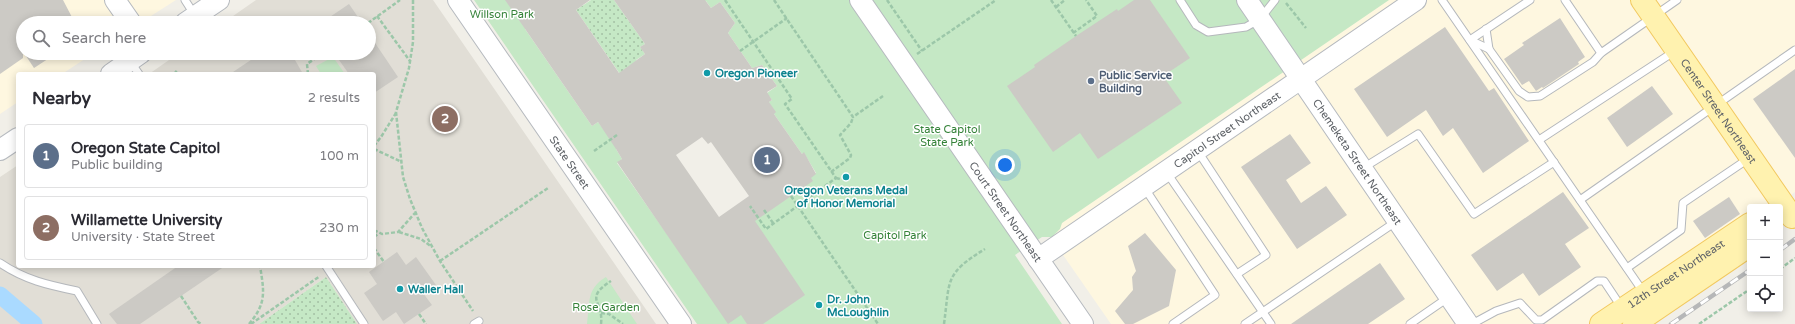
<!DOCTYPE html>
<meta charset="utf-8">
<style>
body{margin:0;font-family:"Varela Round",sans-serif;background:#f7f7f7;color:#2b2b33}
.controls{position:absolute;right:12px;bottom:12px;display:grid;overflow:hidden;border-radius:4px;box-shadow:0 2px 10px #0003}
.controls button{width:36px;height:36px;display:grid;place-items:center;padding:0;border:0;border-bottom:1px solid #e1e1e2;background:#fff;color:#2b2b33;font:20px sans-serif}
.you{position:absolute;left:1005px;top:165px;width:14px;height:14px;margin:-10px;border:3px solid #fff;border-radius:50%;background:#1a73e8;box-shadow:0 0 0 6px #1a73e833}
.badge{display:grid;place-items:center;width:26px;height:26px;border-radius:50%;background:#ea580c;color:#fff;font-size:13px;font-weight:700}
.pin{position:absolute;translate:-50% -50%;border:2px solid #fff;box-shadow:0 1px 4px #0006}
.list{margin:0;padding:0;list-style:none}
h2{display:flex;justify-content:space-between;align-items:center;height:52px;margin:0;padding:0 16px;font-size:17px}
h2 small{font-size:13px;font-weight:400;color:#7c7c81}
.list li{display:grid;grid-template-columns:26px 1fr auto;gap:12px;align-items:center;box-sizing:border-box;height:64px;margin:0 8px 8px;padding:0 8px;border:1px solid #e1e1e2;border-radius:4px}
.list b{display:block;font-size:15px;white-space:nowrap}
.list p{margin:0;font-size:13px;white-space:nowrap;color:#7c7c81}
.list em{font-size:13px;font-style:normal;color:#7c7c81}
.icon{flex:none;width:22px;height:22px;fill:none;stroke:currentColor;stroke-width:2;stroke-linecap:round;stroke-linejoin:round}
.map{position:relative;flex:none;width:1795px;height:324px;overflow:hidden}
.search{position:absolute;background:#fff;box-shadow:0 2px 10px #0003;left:16px;top:16px;width:360px;height:44px;display:flex;align-items:center;gap:10px;box-sizing:border-box;padding:0 14px;border-radius:22px;color:#7c7c81;font-size:15px}
.panel{position:absolute;background:#fff;box-shadow:0 2px 10px #0003;left:16px;top:72px;width:360px;height:196px;border-radius:4px}
.map>svg:first-child{display:block}
.commercial{fill:#fef7e0}
.education{fill:#e1ded6}
.grass{fill:url(#grass-dots)}
.green{fill:#c5e8c5}
.lines{fill:none;stroke-linecap:round;stroke-linejoin:round}
.canal{stroke:#aadaff;stroke-width:17}
.building{fill:#cccac5;fill-rule:evenodd}
.lane-casing{stroke:#b5b8bc;stroke-width:9}
.secondary-casing{stroke:#b6babf;stroke-width:22}
.primary-casing{stroke:#f2c960;stroke-width:24}
.path{stroke:#9cc7a9;stroke-width:2.5;stroke-dasharray:4 2;stroke-linecap:butt}
.lane{stroke:#fff;stroke-width:7}
.secondary{stroke:#fff;stroke-width:20}
.primary{stroke:#fff2af;stroke-width:22}
.rail-casing{stroke:#b6b7b8;stroke-width:4.5}
.rail{stroke:#fff;stroke-width:3;stroke-dasharray:9;stroke-linecap:butt}
.culture-dot{fill:#0f9aa8;stroke:#fff;stroke-width:1.5}
.service-dot{fill:#5c6f8a;stroke:#fff;stroke-width:1.5}
.labels{text-anchor:middle;stroke-width:3;stroke-linejoin:round;paint-order:stroke}
.park-label{font-size:11px;fill:#348238;stroke:#fff}
.culture-label{font-size:11px;font-weight:bold;fill:#0d838f;stroke:#fff;text-anchor:start}
.service-label{font-size:11px;font-weight:bold;fill:#4e5e75;stroke:#fff;text-anchor:start}
.street-label{font-size:11px;fill:#5f6368;stroke:#fff}
</style>
<div class="map">
<svg width="1795" height="324" viewBox="0 0 1795 324">
<defs>
<pattern id="grass-dots" width="8" height="8" patternUnits="userSpaceOnUse"><rect width="8" height="8" fill="#c5e8c5"/><path d="M2 2h.1M6 6h.1" fill="none" stroke="#a3c0a4" stroke-width="1.8" stroke-linecap="round"/></pattern>
</defs>
<rect width="100%" height="100%" fill="#f1efe8"/>
<g class="commercial">
<path d="M0 0H176L140 23H23V53H94L62 74H18V102L0 114Z"/>
<path d="M1020 0H1795V192L1773 207H1750V222L1594 324H1111L929 62Z"/>
</g>
<path class="education" d="M256 0H433L656 324H357L326 277 259 324H0V177L18 165V266H374V74H149L179 53H369V23H223Z"/>
<g class="grass">
<path d="M591 0H614L645 44 640 47 645 54 636 60 639 65 622 77 576 10Z"/>
<path d="M326 277 357 324H259Z"/>
</g>
<g class="green">
<path d="M474 0H548L525 29 592 126 598 122 604 130 623 144 616 149 622 159 617 163 683 257 746 208 816 173 804 153 802 154 774 114 769 102 772 100 767 93 777 86 762 65 752 68 728 33 735 23 720 2 711 8 706 1 703 3 700 0H1389L1062 223 1060 229 1052 237H1042L1015 255 1062 324H697Z"/>
<path d="M333 57 345 74H321L316 66Z"/>
<path d="M606 277 637 324H587C590 303 586 289 606 277Z"/>
</g>
<g class="lines">
<path class="canal" d="M0 295 34 324"/>
</g>
<g class="building">
<path d="M0 0H63L75 23H23V58L0 74Z"/>
<path d="M505 0H590L576 10 619 73 645 54 640 47 645 44 614 0H705L711 8 720 2 735 23 728 33 752 68 762 65 777 86 767 92 772 100 769 102 776 112 774 114 802 154 804 152 816 174 811 178 813 181 755 221 805 295 763 324H747L741 315 728 324 617 162 622 159 616 149 598 122 592 126ZM702 137 708 144 711 142 749 196 719 217 676 155Z"/>
<path d="M1134 0H1150L1190 58 1163 76 1182 103 1098 159 1080 133 1053 152 1007 86 1035 67 1034 65 1076 36 1117 9 1118 11Z"/>
<path d="M349 4 362 23H321Z"/>
<path d="M1560 18 1585 57 1578 62 1579 64 1543 88 1542 87 1536 91 1529 81 1522 85 1504 59 1524 45 1522 43Z"/>
<path d="M1445 27 1489 91 1494 88 1529 141 1483 173 1453 128 1443 136 1426 110 1387 137 1354 89Z"/>
<path d="M369 34 398 77 374 93V74H349L334 53H369Z"/>
<path d="M24 53H57L34 68Z"/>
<path d="M261 53H291L303 74H230Z"/>
<path d="M1795 69V158L1753 99Z"/>
<path d="M1652 86 1673 114 1627 147 1607 118Z"/>
<path d="M1290 134 1311 163 1286 180 1301 203 1326 186 1347 215 1297 249 1241 167Z"/>
<path d="M1563 192 1589 228 1565 244 1581 267 1539 296 1523 273 1497 291 1471 255Z"/>
<path d="M1729 197 1740 214 1705 238 1693 221Z"/>
<path d="M1145 233 1176 270 1169 306 1133 324H1125L1115 311 1133 290 1132 277 1136 271 1128 246Z"/>
<path d="M397 252 406 265 416 257 436 285 423 293 432 305 404 324 396 312 383 321 364 293 377 284 369 272Z"/>
<path d="M1380 263 1405 299 1368 324H1291Z"/>
<path d="M178 266H225L140 324H117L109 314Z"/>
</g>
<g class="lines">
<g class="lane-casing">
<g id="lane">
<path d="M185 0 194 14"/>
<path d="M1180 0 1196 25 1208 32 1246 27 1260 19 1275 0"/>
<path d="M1442 0 1644 293"/>
<path d="M1565 0 1601 53"/>
<path d="M1486 29 1489 49 1519 91 1528 97 1540 96 1593 62 1601 53 1677 0"/>
<path d="M1470 40 1530 0"/>
<path d="M1470 40 1489 49"/>
<path d="M130 61 139 74"/>
<path d="M1539 140 1675 51"/>
<path d="M1197 150 1266 255 1237 274"/>
<path d="M1363 168 1418 134 1474 214 1554 162"/>
<path d="M1167 173 1271 324"/>
<path d="M1144 187 1215 295 1173 324"/>
<path d="M1580 200 1795 50"/>
<path d="M0 263C25 280 48 285 77 291L97 324"/>
<path d="M326 266 364 324"/>
<path d="M1627 268 1681 230 1683 203 1748 159"/>
<path d="M474 324 479 321"/>
<path d="M1245 324 1397 221"/>
<path d="M1410 324 1449 297"/>
<path d="M1472 324 1496 311 1520 303 1536 320H1542L1597 281H1604L1622 308"/>
</g>
</g>
<g class="secondary-casing">
<g id="secondary">
<path d="M115 0 131 23"/>
<path id="s1" d="M458 0 681 324"/>
<path id="s2" d="M860 0 1083 324"/>
<path id="s3" d="M1247 0C1321 107 1394 216 1468 324"/>
<path d="M185 23 219 0"/>
<path d="M111 74 141 53"/>
<path d="M0 150 18 138"/>
<path id="s4" d="M1038 259 1416 0"/>
</g>
</g>
<g class="primary-casing">
<g id="primary">
<path id="s5" d="M1642 0 1792 217"/>
<path id="s6" d="M1601 324 1750 224"/>
<path d="M1634 324 1750 245"/>
</g>
</g>
<g class="path">
<path d="M413 0V42L409 68 396 112 403 177 410 199 422 228 440 261 473 311"/>
<path d="M725 0 792 99 785 104 836 178 766 229 750 206"/>
<path d="M774 0 853 117 883 96"/>
<path d="M887 0 922 51"/>
<path d="M1051 0 1076 36"/>
<path d="M1286 3 1306 28"/>
<path d="M1056 7 1065 0"/>
<path d="M377 16 410 61"/>
<path d="M368 23 400 0"/>
<path d="M1073 33 1097 16 1086 0"/>
<path d="M740 51 787 18"/>
<path d="M917 54 996 0"/>
<path d="M175 71 178 74"/>
<path d="M308 74 307 64 323 53"/>
<path d="M374 146 381 137 396 113"/>
<path d="M374 149 402 162"/>
<path d="M594 151 617 135"/>
<path d="M831 172 850 158 851 155 840 135 851 123 853 117"/>
<path d="M836 178 840 179"/>
<path d="M791 196 878 324"/>
<path d="M764 210 773 223"/>
<path d="M374 230 382 234 398 232 415 213"/>
<path d="M399 232 421 239 432 247"/>
<path d="M374 237 378 234"/>
<path d="M374 248 384 262"/>
<path d="M440 261 548 188"/>
<path d="M1780 269 1795 258"/>
<path d="M181 296 198 322 201 324"/>
<path d="M601 313 609 314 623 324"/>
<path d="M419 314 426 324"/>
<path d="M249 324C267 303 264 291 260 266"/>
<path d="M251 324 320 276"/>
<path d="M601 324C604 301 583 299 611 281"/>
<path d="M944 324C950 280 944 274 985 249"/>
<path d="M1699 324 1750 289"/>
</g>
<use href="#lane" class="lane"/>
<use href="#secondary" class="secondary"/>
<use href="#primary" class="primary"/>
<g class="rail-casing">
<g id="rail">
<path d="M1780 250 1795 239"/>
<path d="M1671 324 1750 270"/>
</g>
</g>
<use href="#rail" class="rail"/>
</g>
<g class="culture-dot">
<circle cx="707" cy="73" r="4"/>
<circle cx="846" cy="177" r="4"/>
<circle cx="400" cy="289" r="4"/>
<circle cx="819" cy="305" r="4"/>
</g>
<circle class="service-dot" cx="1091" cy="81" r="4"/>
<g class="labels">
<g class="park-label">
<text x="502" y="18">Willson Park</text>
<text x="947" y="133">State Capitol<tspan x="947" dy="13">State Park</tspan></text>
<text x="895" y="239">Capitol Park</text>
<text x="606" y="311">Rose Garden</text>
</g>
<g class="culture-label">
<text x="715" y="77">Oregon Pioneer</text>
<text x="846" y="194" text-anchor="middle">Oregon Veterans Medal<tspan x="846" dy="13">of Honor Memorial</tspan></text>
<text x="408" y="293">Waller Hall</text>
<text x="827" y="303">Dr. John<tspan x="827" dy="13">McLoughlin</tspan></text>
</g>
<g class="service-label">
<text x="1099" y="79">Public Service<tspan x="1099" dy="13">Building</tspan></text>
</g>
<g class="street-label">
<text dy="4" stroke="none"><textPath href="#s5" startOffset="135">Center Street Northeast</textPath></text>
<text dy="4" stroke="none"><textPath href="#s4" startOffset="229">Capitol Street Northeast</textPath></text>
<text dy="4" stroke="none"><textPath href="#s1" startOffset="197">State Street</textPath></text>
<text dy="4" stroke="none"><textPath href="#s3" startOffset="196">Chemeketa Street Northeast</textPath></text>
<text dy="4" stroke="none"><textPath href="#s2" startOffset="257">Court Street Northeast</textPath></text>
<text dy="4" stroke="none"><textPath href="#s6" startOffset="90">12th Street Northeast</textPath></text>
</g>
</g>
</svg>
<div class="controls">
<button>+</button>
<button>−</button>
<button><svg class="icon" aria-label="locate" viewBox="0 0 24 24"><circle cx="12" cy="12" r="6"/><path d="M12 2v4M12 18v4M2 12h4M18 12h4"/></svg></button>
</div>
<div class="you"></div>
<div class="pin badge" style="left:767px;top:160px;background:#5c6f8a">1</div>
<div class="pin badge" style="left:445px;top:119px;background:#8d6e63">2</div>
<div class="search"><svg class="icon" aria-label="search" viewBox="0 0 24 24"><circle cx="10" cy="10" r="6"/><path d="M15 15l6 6"/></svg>Search here</div>
<section class="panel">
<h2>Nearby<small>2 results</small></h2>
<ul class="list">
<li><span class="badge" style="background:#5c6f8a">1</span><div><b>Oregon State Capitol</b><p>Public building</p></div><em>100 m</em></li>
<li><span class="badge" style="background:#8d6e63">2</span><div><b>Willamette University</b><p>University · State Street</p></div><em>230 m</em></li>
</ul>
</section>
</div>
